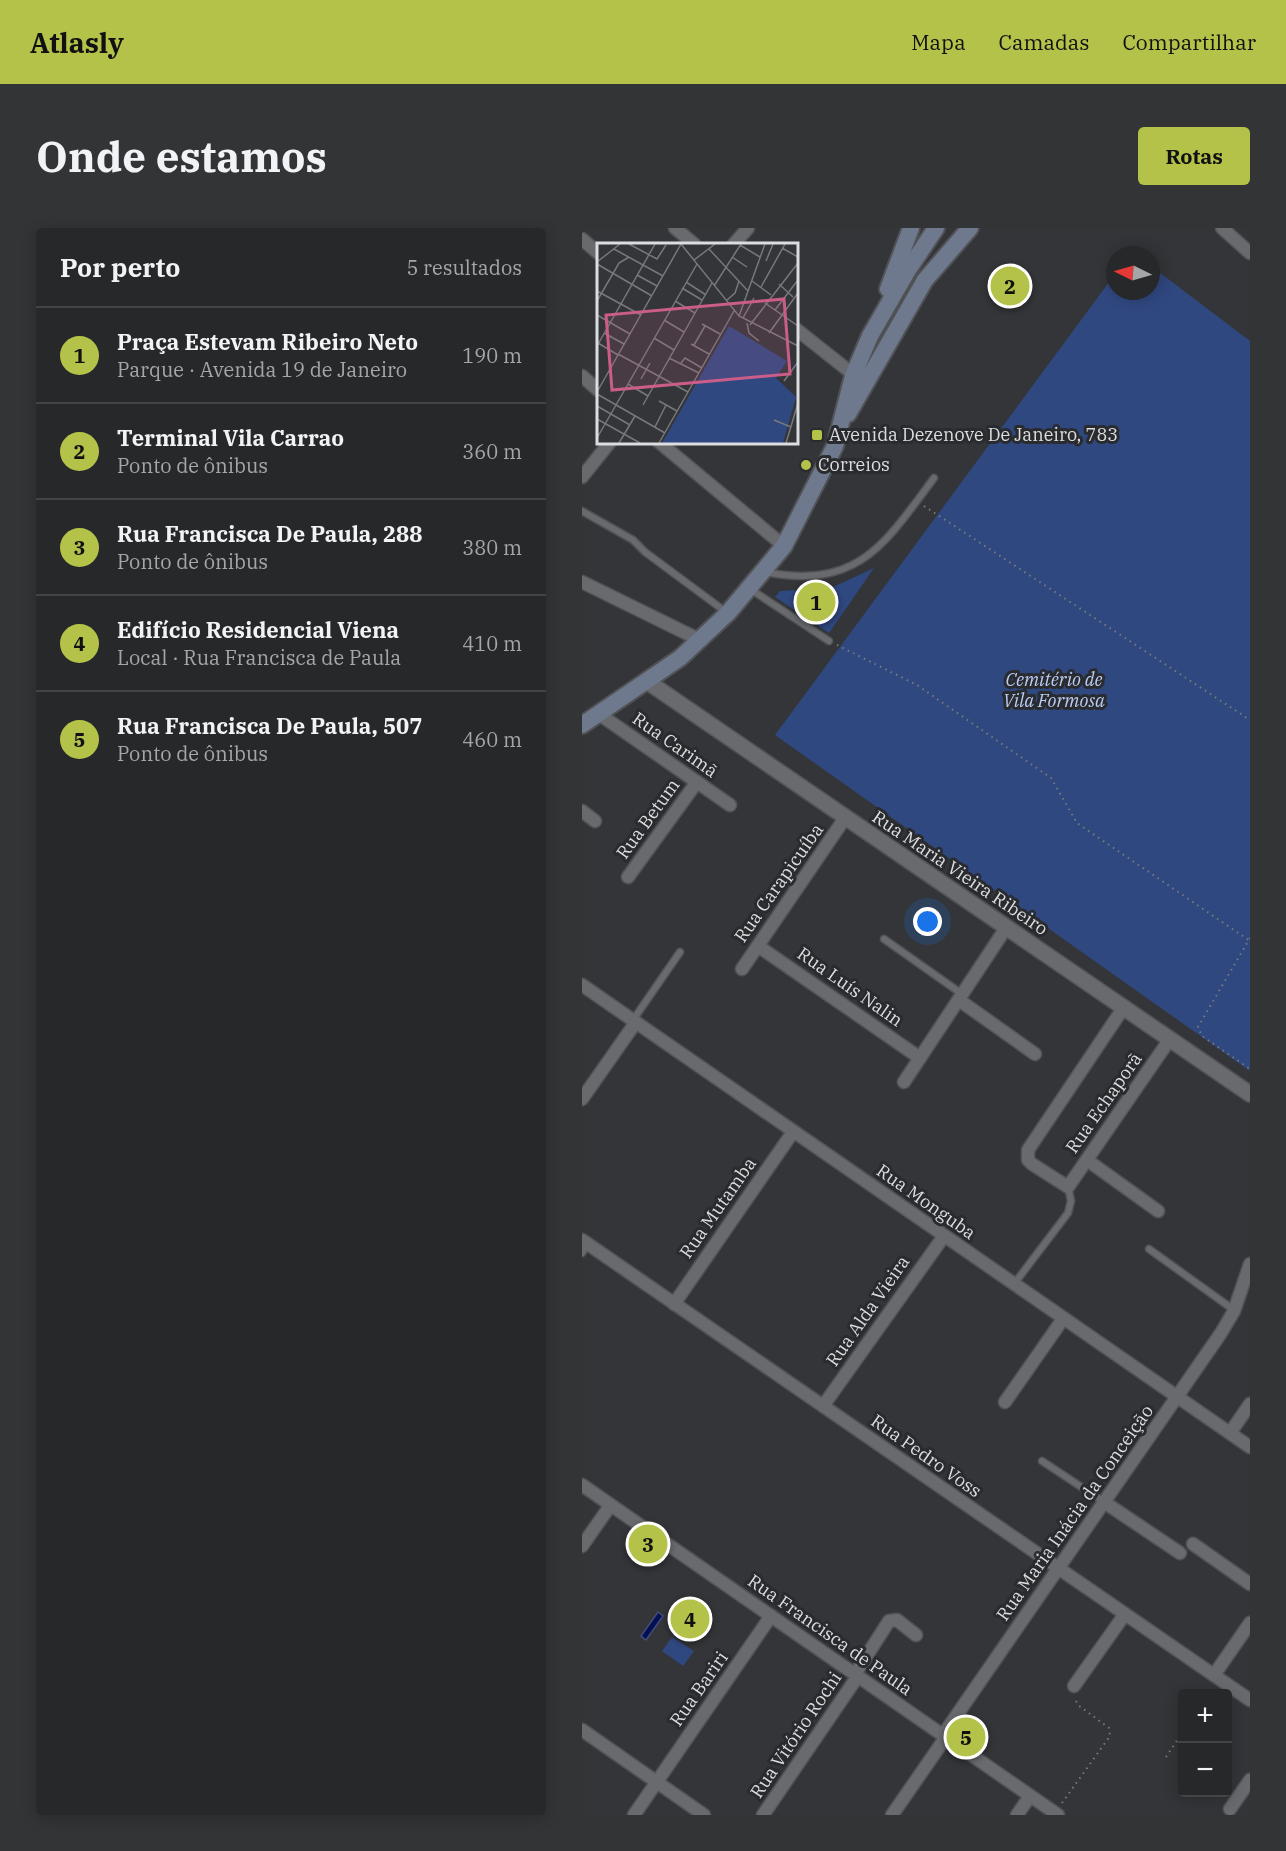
<!DOCTYPE html>
<html lang="pt">
<meta charset="utf-8">
<style>
body{margin:0;font-family:"IBM Plex Serif",serif;background:#323436;color:#f1f3f6}
.controls{position:absolute;right:18px;bottom:18px;display:grid;overflow:hidden;border-radius:6px;box-shadow:0 3px 15px #0003}
.controls button{width:54px;height:54px;display:grid;place-items:center;padding:0;border:0;border-bottom:2px solid #424447;background:#26282a;color:#f1f3f6;font:30px sans-serif}
.compass{position:absolute;left:524px;top:18px;width:54px;height:54px;border-radius:50%;background:#26282a;box-shadow:0 3px 15px #0003;rotate:275deg}
.you{position:absolute;left:346px;top:694px;width:21px;height:21px;margin:-15px;border:4px solid #fff;border-radius:50%;background:#1a73e8;box-shadow:0 0 0 9px #1a73e833}
.badge{display:grid;place-items:center;width:39px;height:39px;border-radius:50%;background:#b5c24a;color:#111;font-size:20px;font-weight:700}
.pin{position:absolute;translate:-50% -50%;border:3px solid #fff;box-shadow:0 2px 6px #0006}
.list{margin:0;padding:0;list-style:none}
h2{display:flex;justify-content:space-between;align-items:center;height:78px;margin:0;padding:0 24px;font-size:26px}
h2 small{font-size:20px;font-weight:400;color:#a4a6a8}
.list li{display:grid;grid-template-columns:39px 1fr auto;gap:18px;align-items:center;box-sizing:border-box;height:96px;padding:0 24px;border-top:2px solid #424447}
.list b{display:block;font-size:22px;white-space:nowrap}
.list p{margin:0;font-size:20px;white-space:nowrap;color:#a4a6a8}
.list em{font-size:20px;font-style:normal;color:#a4a6a8}
.map{position:relative;flex:none;width:668px;height:1587px;overflow:hidden;border-radius:6px}
header{display:flex;align-items:center;gap:36px;box-sizing:border-box;height:84px;padding:0 30px;background:#b5c24a;color:#111}
header strong{font-size:28px}
nav{display:flex;gap:33px;margin-inline-start:auto;font-size:21px}
.intro{display:flex;align-items:center;justify-content:space-between;box-sizing:border-box;height:144px;padding:0 36px}
h1{margin:0;font-size:42px}
.button{padding:15px 27px;border-radius:6px;background:#b5c24a;color:#111;font-size:21px;font-weight:700}
main{display:flex;gap:36px;padding:0 36px}
aside{flex:1;background:#26282a;border-radius:6px;box-shadow:0 3px 15px #0003}
.map>svg:first-child{display:block}
.green{fill:#304880}
.water{fill:#031053;stroke:#444e7d;stroke-width:1.5}
.lines{fill:none;stroke-linecap:round;stroke-linejoin:round}
.service-casing{stroke:#515255;stroke-width:9}
.minor-casing{stroke:#515255;stroke-width:15}
.tertiary-casing{stroke:#515255;stroke-width:18}
.secondary-casing{stroke:#515255;stroke-width:20}
.path{stroke:#787a7c;stroke-width:2;stroke-dasharray:1.5 4.5;stroke-linecap:butt}
.service{stroke:#686a6e;stroke-width:6}
.minor{stroke:#686a6e;stroke-width:12}
.tertiary{stroke:#686a6e;stroke-width:15}
.secondary{stroke:#6f798e;stroke-width:16}
.poi-dot{fill:#b5c24a;stroke:#292b2e;stroke-width:2}
.labels{text-anchor:middle;stroke-width:6;stroke-linejoin:round;paint-order:stroke}
.poi-label{font-size:18px;fill:#dcdddf;stroke:#292b2e;text-anchor:start}
.park-label{font-size:18px;font-style:italic;fill:#bacdf6;stroke:#292b2e}
.street-label{font-size:18px;fill:#dcdddf;stroke:#292b2e}
.inset-road{fill:none;stroke:#77787b;stroke-width:1.5}
.view{fill:#cb5d89;fill-opacity:0.15;stroke:#cb5d89;stroke-width:3}
.inset-edge{fill:none;stroke:#dcdddf;stroke-width:3}
</style>
<header>
<strong>Atlasly</strong>
<nav><a>Mapa</a><a>Camadas</a><a>Compartilhar</a></nav>
</header>
<div class="intro"><h1>Onde estamos</h1><a class="button">Rotas</a></div>
<main>
<aside>
<h2>Por perto<small>5 resultados</small></h2>
<ul class="list">
<li><span class="badge">1</span><div><b>Praça Estevam Ribeiro Neto</b><p>Parque · Avenida 19 de Janeiro</p></div><em>190 m</em></li>
<li><span class="badge">2</span><div><b>Terminal Vila Carrao</b><p>Ponto de ônibus</p></div><em>360 m</em></li>
<li><span class="badge">3</span><div><b>Rua Francisca De Paula, 288</b><p>Ponto de ônibus</p></div><em>380 m</em></li>
<li><span class="badge">4</span><div><b>Edifício Residencial Viena</b><p>Local · Rua Francisca de Paula</p></div><em>410 m</em></li>
<li><span class="badge">5</span><div><b>Rua Francisca De Paula, 507</b><p>Ponto de ônibus</p></div><em>460 m</em></li>
</ul>
</aside>
<div class="map">
<svg width="668" height="1587" viewBox="0 0 668 1587">
<rect width="100%" height="100%" fill="#333538"/>
<g class="green">
<path d="M569 38 668 113V843L193 507 533 46V63H569Z"/>
<path d="M292 340 247 405 193 369 198 363 249 360Z"/>
<path d="M90 1409 112 1423 101 1438 80 1423Z"/>
</g>
<path class="water" d="M76 1384 81 1388 64 1412 59 1408Z"/>
<g class="lines">
<g class="service-casing">
<g id="service">
<path d="M0 283 51 312 63 324 144 384"/>
<path d="M183 344C276 362 302 317 352 250"/>
<path d="M168 361 247 413"/>
<path d="M302 711 380 766"/>
<path d="M51 792 98 724"/>
<path d="M567 1021 652 1082"/>
<path d="M0 1025 6 1016"/>
<path d="M432 1056 486 985 489 973 486 959"/>
<path d="M460 1233 522 1274"/>
</g>
</g>
<g class="minor-casing">
<g id="minor">
<path d="M93 0 112 16"/>
<path d="M640 0 668 25"/>
<path d="M0 11 16 25"/>
<path d="M152 16 166 0"/>
<path d="M214 101 277 151"/>
<path d="M0 148 16 162"/>
<path d="M77 214 202 318"/>
<path d="M0 249 28 214"/>
<path d="M0 354 118 412"/>
<path d="M17 486 148 577"/>
<path d="M0 583 13 593"/>
<path d="M46 649 115 554"/>
<path d="M176 718 338 830"/>
<path d="M160 741 263 590"/>
<path d="M0 757 668 1219"/>
<path d="M377 772 453 826"/>
<path d="M542 779 446 922V932L450 936 486 959 588 811"/>
<path d="M322 854 424 700"/>
<path d="M0 871 54 794"/>
<path d="M505 932 576 983"/>
<path d="M0 1012 668 1472"/>
<path d="M92 1076 211 904"/>
<path d="M423 1174 481 1091"/>
<path d="M241 1178 362 1008"/>
<path d="M648 1205 668 1176"/>
<path d="M0 1257 476 1587"/>
<path d="M522 1274 598 1325"/>
<path d="M611 1316 668 1356"/>
<path d="M0 1318 28 1278"/>
<path d="M273 1446 307 1393 315 1392 334 1407"/>
<path d="M632 1447 668 1395"/>
<path d="M492 1458 543 1386"/>
<path d="M0 1502 122 1587"/>
<path d="M361 1507 639 1105 652 1083 668 1036"/>
<path d="M648 1581 668 1552"/>
<path d="M52 1587 189 1388"/>
<path d="M181 1587 276 1448"/>
<path d="M310 1587 364 1509"/>
<path d="M435 1587 448 1568"/>
</g>
</g>
<g class="tertiary-casing">
<path id="tertiary" d="M66 454 668 866"/>
</g>
<g class="secondary-casing">
<g id="secondary">
<path d="M306 61 329 0"/>
<path d="M266 186 343 52 388 0"/>
<path d="M0 497 98 430 146 385 202 318 253 218 271 148 288 108 326 42 354 0"/>
</g>
</g>
<g class="path">
<path d="M342 278 668 492"/>
<path d="M255 417 335 457 469 550 495 595 668 713"/>
<path d="M668 710 616 799 620 808 668 841"/>
<path d="M584 1529 600 1505"/>
<path d="M480 1575 528 1508 527 1500 496 1477 492 1469"/>
</g>
<use href="#service" class="service"/>
<use href="#minor" class="minor"/>
<use href="#tertiary" class="tertiary"/>
<use href="#secondary" class="secondary"/>
</g>
<g class="poi-dot">
<rect x="229" y="201" width="12" height="12" rx="3"/>
<circle cx="224" cy="237" r="6"/>
</g>
<g class="labels">
<g class="poi-label">
<text x="247" y="213">Avenida Dezenove De Janeiro, 783</text>
<text x="236" y="243">Correios</text>
</g>
<g class="park-label">
<text x="472" y="458">Cemitério de<tspan x="472" dy="21">Vila Formosa</tspan></text>
</g>
<g class="street-label">
<text transform="translate(93 517) rotate(35)" y="6">Rua Carimã</text>
<text transform="translate(66 591) rotate(-54)" y="6">Rua Betum</text>
<text transform="translate(378 645) rotate(34)" y="6">Rua Maria Vieira Ribeiro</text>
<text transform="translate(197 655) rotate(-55)" y="6">Rua Carapicuíba</text>
<text transform="translate(268 759) rotate(35)" y="6">Rua Luís Nalin</text>
<text transform="translate(522 875) rotate(-55)" y="6">Rua Echaporã</text>
<text transform="translate(344 974) rotate(35)" y="6">Rua Monguba</text>
<text transform="translate(136 980) rotate(-55)" y="6">Rua Mutamba</text>
<text transform="translate(286 1083) rotate(-55)" y="6">Rua Alda Vieira</text>
<text transform="translate(344 1228) rotate(35)" y="6">Rua Pedro Voss</text>
<text transform="translate(493 1285) rotate(-55)" y="6">Rua Maria Inácia da Conceição</text>
<text transform="translate(248 1407) rotate(35)" y="6">Rua Francisca de Paula</text>
<text transform="translate(117 1461) rotate(-55)" y="6">Rua Bariri</text>
<text transform="translate(214 1507) rotate(-56)" y="6">Rua Vitório Rochi</text>
</g>
</g>
<g transform="translate(15 15)">
<rect width="201" height="201" fill="#333538"/>
<path d="M132 83 190 118 179 135 199 154 186 200H65Z" fill="#304880"/>
<path class="inset-road" d="M32 1 60 16 69 2M84 1 142 73 201 103M143 2 163 14M185 5 201 14M17 6 66 33M112 6 151 48M135 14 150 24M97 17 118 1M169 18 176 1M0 19 23 1M0 21 55 53M40 32 60 43M155 38 174 52M89 39 109 52M182 41 196 54M117 43 144 1M164 44 188 1M85 45 105 57M0 48 44 72M0 58 22 20 32 14M78 58 98 70M129 58 138 50 142 38M168 60 201 83M178 67 201 37M0 72 33 91M142 73 168 1M146 75 157 55M67 77 87 89M150 80 152 90 162 98M105 81 123 91M153 82 201 20M7 90 27 101M172 90 201 50M57 95 77 107M1 100 21 112M94 101 112 111M97 102 108 83M0 103 58 1M21 111 91 149M72 115 102 130M84 120 88 115 105 125M44 136 53 120M187 138 201 119M31 141 51 153M0 149 84 1M0 151 68 190M62 158 80 168M46 162 115 40M0 163 33 182M0 176 43 200M177 177 194 184M58 184 69 162M0 195 100 21M22 200 38 173M62 200 137 68M189 200 201 160"/>
<path class="view" d="M187 56 193 131 15 147 9 72Z"/>
<rect width="201" height="201" class="inset-edge"/>
</g>
</svg>
<div class="controls">
<button>+</button>
<button>−</button>
</div>
<svg class="compass" viewBox="-18 -18 36 36"><path d="M0-13l5 13h-10z" fill="#e53935"/><path d="M0 13l5-13h-10z" fill="#a4a6a8"/></svg>
<div class="you"></div>
<div class="pin badge" style="left:234px;top:374px">1</div>
<div class="pin badge" style="left:428px;top:58px">2</div>
<div class="pin badge" style="left:66px;top:1316px">3</div>
<div class="pin badge" style="left:108px;top:1391px">4</div>
<div class="pin badge" style="left:384px;top:1509px">5</div>
</div>
</main>
